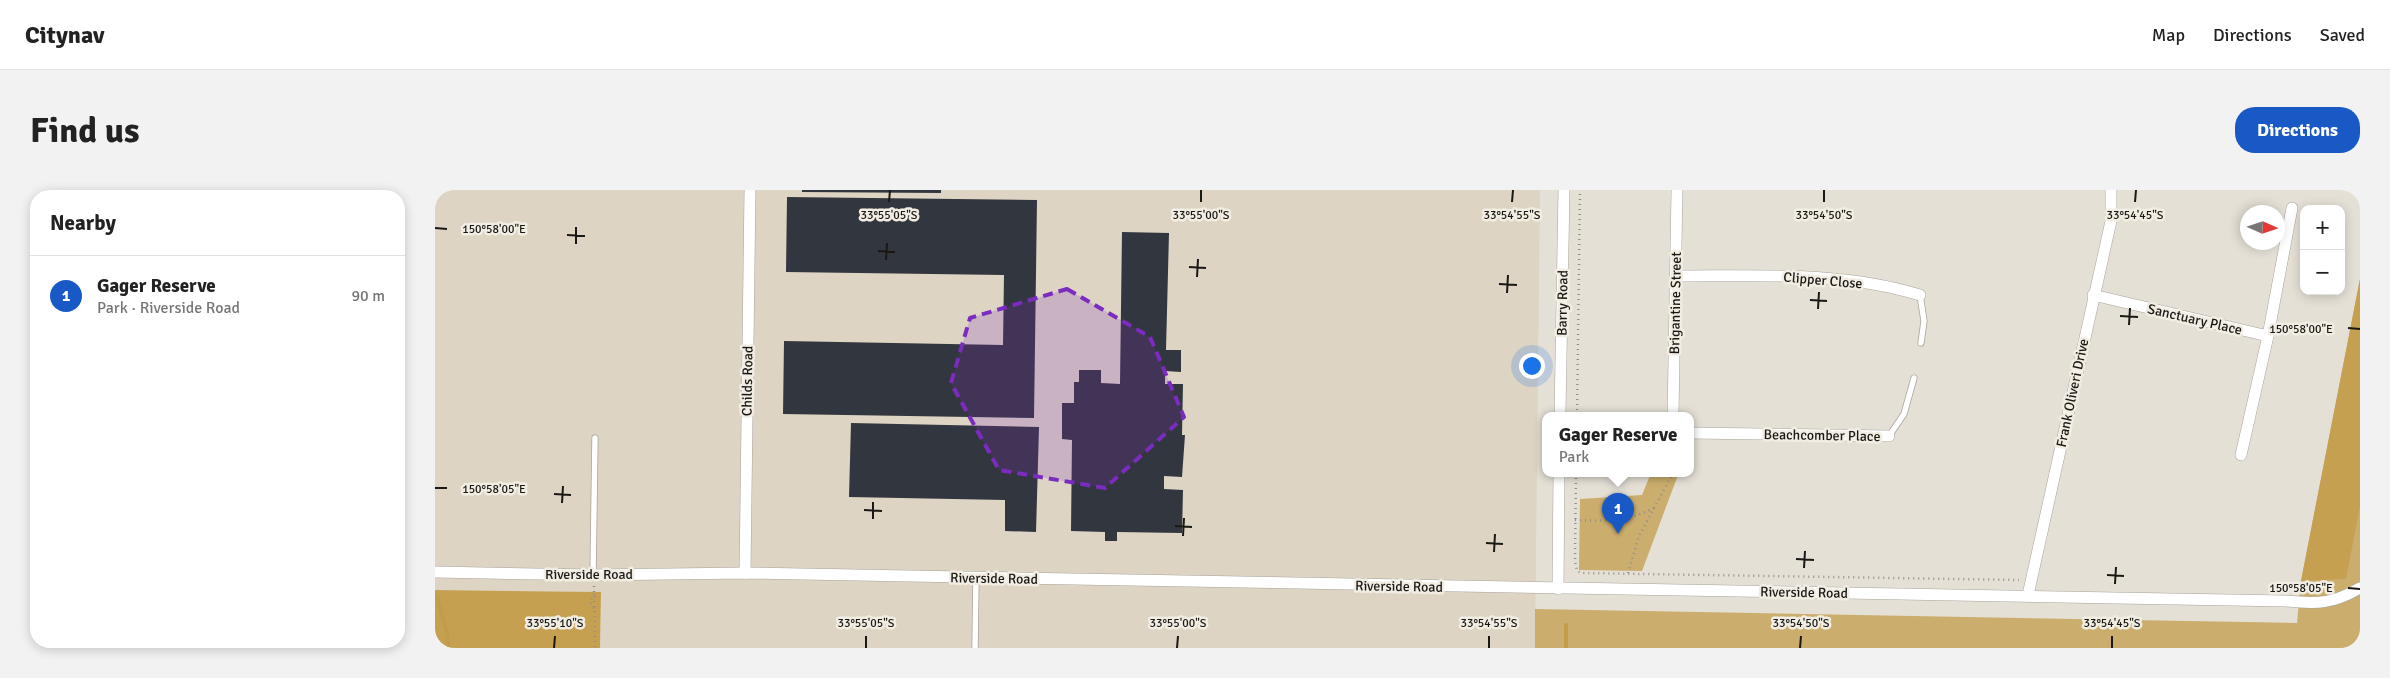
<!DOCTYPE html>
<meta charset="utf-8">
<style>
body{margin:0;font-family:Signika,sans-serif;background:#f2f2f2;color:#222}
.controls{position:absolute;right:15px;top:15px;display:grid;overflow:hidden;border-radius:10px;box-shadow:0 2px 12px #0003}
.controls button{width:45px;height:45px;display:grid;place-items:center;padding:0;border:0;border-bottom:1px solid #e0e0e0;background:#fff;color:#222;font:25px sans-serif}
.compass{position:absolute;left:1805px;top:15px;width:45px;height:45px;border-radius:50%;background:#fff;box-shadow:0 2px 12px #0003;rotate:93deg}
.you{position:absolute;left:1096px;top:175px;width:18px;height:18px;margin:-12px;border:4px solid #fff;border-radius:50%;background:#1a73e8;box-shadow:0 0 0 8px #1a73e833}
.badge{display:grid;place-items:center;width:32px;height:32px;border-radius:50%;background:#1859c5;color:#fff;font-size:16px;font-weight:700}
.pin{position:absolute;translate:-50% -41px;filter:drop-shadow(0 1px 2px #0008)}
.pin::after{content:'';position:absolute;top:26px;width:18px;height:15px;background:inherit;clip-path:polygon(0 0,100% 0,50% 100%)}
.popup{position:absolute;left:1107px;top:222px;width:152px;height:65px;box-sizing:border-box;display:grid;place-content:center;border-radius:10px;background:#fff;filter:drop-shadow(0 1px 4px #0005);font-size:16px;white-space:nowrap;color:#767676}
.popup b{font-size:19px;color:#222}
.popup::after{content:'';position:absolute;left:50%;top:100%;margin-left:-10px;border:10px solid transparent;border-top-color:#fff}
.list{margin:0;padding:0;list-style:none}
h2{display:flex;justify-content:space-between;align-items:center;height:65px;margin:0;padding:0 20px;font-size:21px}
h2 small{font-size:16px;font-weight:400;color:#767676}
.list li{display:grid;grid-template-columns:32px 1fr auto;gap:15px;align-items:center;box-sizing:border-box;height:80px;padding:0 20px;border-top:1px solid #e0e0e0}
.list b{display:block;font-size:19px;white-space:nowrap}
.list p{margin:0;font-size:16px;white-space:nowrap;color:#767676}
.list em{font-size:16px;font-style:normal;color:#767676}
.map{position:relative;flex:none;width:1925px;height:458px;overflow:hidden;border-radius:20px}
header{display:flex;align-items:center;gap:30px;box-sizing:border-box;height:70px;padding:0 25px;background:#fff;border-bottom:1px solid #e0e0e0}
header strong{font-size:24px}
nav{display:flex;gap:28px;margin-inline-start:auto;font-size:18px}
.intro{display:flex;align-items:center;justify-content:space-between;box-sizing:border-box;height:120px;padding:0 30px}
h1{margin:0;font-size:35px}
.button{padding:12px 22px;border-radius:20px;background:#1859c5;color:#fff;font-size:18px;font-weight:700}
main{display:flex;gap:30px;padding:0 30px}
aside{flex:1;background:#fff;border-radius:20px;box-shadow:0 2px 12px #0003}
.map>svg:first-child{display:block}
.built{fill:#ddd4c3}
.green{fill:#cbad6d}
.forest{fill:#c5a050}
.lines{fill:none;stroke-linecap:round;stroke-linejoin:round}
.stream{stroke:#c19c4b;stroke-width:4}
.building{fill:#32363e}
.service-casing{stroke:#a8a39a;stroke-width:7}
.minor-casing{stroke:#a8a39a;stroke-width:12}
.path{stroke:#938f88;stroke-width:2.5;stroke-dasharray:1 4;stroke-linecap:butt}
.service{stroke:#fff;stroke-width:5.5}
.minor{stroke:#fff;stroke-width:11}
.marked{fill:#7b2cbf;fill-opacity:0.2;stroke:#7b2cbf;stroke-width:4;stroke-dasharray:10 6;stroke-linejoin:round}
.ticks{fill:none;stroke:#1a1815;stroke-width:2}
.labels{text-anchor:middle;stroke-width:5;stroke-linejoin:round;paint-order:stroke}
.street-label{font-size:14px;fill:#1a1815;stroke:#f2ede3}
.ticks-label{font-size:12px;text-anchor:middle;fill:#1a1815;stroke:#f2ede3;stroke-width:5;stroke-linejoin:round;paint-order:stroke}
</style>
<header>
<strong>Citynav</strong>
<nav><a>Map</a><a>Directions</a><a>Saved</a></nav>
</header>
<div class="intro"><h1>Find us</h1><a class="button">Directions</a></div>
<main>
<aside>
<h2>Nearby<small></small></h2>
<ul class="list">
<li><span class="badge">1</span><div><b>Gager Reserve</b><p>Park · Riverside Road</p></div><em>90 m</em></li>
</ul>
</aside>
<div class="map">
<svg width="1925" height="458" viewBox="0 0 1925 458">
<rect width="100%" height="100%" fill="#e5e0d6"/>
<path class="built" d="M0 0H1105L1100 458H165L166 402 0 400Z"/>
<g class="green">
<path d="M1925 89V458H1100V419L1862 433 1866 391Z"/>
<path d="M1216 283H1240L1243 285 1207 381 1144 380 1145 309 1207 305Z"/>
</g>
<g class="forest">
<path d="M1925 89V316L1911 389 1866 391Z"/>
<path d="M0 400 166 402 165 458H0Z"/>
</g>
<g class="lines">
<g class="stream">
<path d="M2 407 12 443 13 458"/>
<path d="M1131 435V458"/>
</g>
</g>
<g class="building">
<path d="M367 0H506V3L367 2Z"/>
<path d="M352 7 602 10 599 228 348 224 349 151 568 155 569 85 351 82Z"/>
<path d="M687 42 734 43 731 160H746V182L730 181V194H748L747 245H750L747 287 729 286V299L748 300 747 343 682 342V351H670V342L636 341 637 250 627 249V213H639V192H644V180H666V193L685 194Z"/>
<path d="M416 233 604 237 601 342 570 341V310L414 307Z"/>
</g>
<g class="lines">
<g class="service-casing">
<g id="service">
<path d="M1485 105 1489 131 1486 153"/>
<path d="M1454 246 1469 224 1479 188"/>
<path d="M158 385 160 248"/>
<path d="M540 458 541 388"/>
</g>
</g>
<g class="minor-casing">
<g id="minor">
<path d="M1241 86C1322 86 1406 81 1485 105"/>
<path d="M1658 105 1833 146"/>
<path d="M1125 225 1129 0"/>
<path d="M1238 225 1242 0"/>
<path d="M1256 243 1454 246"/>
<path d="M1806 265 1833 146 1857 18"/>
<path d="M0 382 158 385 310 383 1851 411C1882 414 1898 414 1925 398"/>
<path d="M310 383 315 0"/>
<path d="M1123 399 1124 283"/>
<path d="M1593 405 1676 31V0"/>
</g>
</g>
<g class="path">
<path d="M1142 225 1145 0"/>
<path d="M1141 283 1140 371 1142 381 1146 383 1584 390"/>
<path d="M1140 330C1172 331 1190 332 1219 318"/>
<path d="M1193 383 1204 346 1238 283"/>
<path d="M159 396 160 458"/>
<path d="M159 404 155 412 160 420"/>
</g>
<use href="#service" class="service"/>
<use href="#minor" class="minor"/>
</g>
<path class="marked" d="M632 99 715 147 749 227 670 298 564 280 516 193 535 128Z"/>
<path class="ticks" d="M454 12 455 0M766 12V0M1077 12 1078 0M1389 12V0M1700 12 1701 0M0 38 12 39M132 45 150 46M141 54V37M443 61 460 62M451 70 452 53M754 77 771 78M762 87 763 69M1064 94 1082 95M1072 103 1073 85M1375 110 1392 111M1383 119 1384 102M1685 126 1703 127M1694 135 1695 118M1913 138 1925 139M0 298H12M119 304 136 305M127 313 128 296M429 320 447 321M438 329V312M740 336 757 337M748 346 749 328M1051 353 1068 354M1059 362 1060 344M1361 369 1379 370M1369 378 1370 361M1672 385 1689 386M1680 394 1681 377M1913 398 1925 399M119 458 120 446M431 458V446M742 458 743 446M1054 458V446M1365 458 1366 446M1677 458V446"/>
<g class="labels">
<g class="street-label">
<text transform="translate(1388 90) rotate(5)" y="5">Clipper Close</text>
<text transform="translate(1127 113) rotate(-89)" y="5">Barry Road</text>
<text transform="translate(1240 113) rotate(-89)" y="5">Brigantine Street</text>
<text transform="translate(1760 129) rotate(13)" y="5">Sanctuary Place</text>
<text transform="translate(312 191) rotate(-89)" y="5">Childs Road</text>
<text transform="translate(1637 203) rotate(-78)" y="5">Frank Oliveri Drive</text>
<text transform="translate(1387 245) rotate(1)" y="5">Beachcomber Place</text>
<text x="154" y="389">Riverside Road</text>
<text transform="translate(559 388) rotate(1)" y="5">Riverside Road</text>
<text transform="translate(964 396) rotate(1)" y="5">Riverside Road</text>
<text transform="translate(1369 402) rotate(1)" y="5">Riverside Road</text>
</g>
</g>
<g class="ticks-label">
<text x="454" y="29">33°55'05"S</text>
<text x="766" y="29">33°55'00"S</text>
<text x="1077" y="29">33°54'55"S</text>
<text x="1389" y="29">33°54'50"S</text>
<text x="1700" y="29">33°54'45"S</text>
<text x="59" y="43">150°58'00"E</text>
<text x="1866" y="143">150°58'00"E</text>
<text x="59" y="303">150°58'05"E</text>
<text x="1866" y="402">150°58'05"E</text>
<text x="120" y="437">33°55'10"S</text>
<text x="431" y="437">33°55'05"S</text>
<text x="743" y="437">33°55'00"S</text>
<text x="1054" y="437">33°54'55"S</text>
<text x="1366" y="437">33°54'50"S</text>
<text x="1677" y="437">33°54'45"S</text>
</g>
</svg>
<div class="controls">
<button>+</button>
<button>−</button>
</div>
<svg class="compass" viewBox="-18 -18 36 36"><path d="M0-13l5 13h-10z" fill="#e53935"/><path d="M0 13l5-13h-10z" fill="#767676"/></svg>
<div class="you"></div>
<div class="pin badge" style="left:1183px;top:344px">1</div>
<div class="popup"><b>Gager Reserve</b>Park</div>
</div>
</main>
